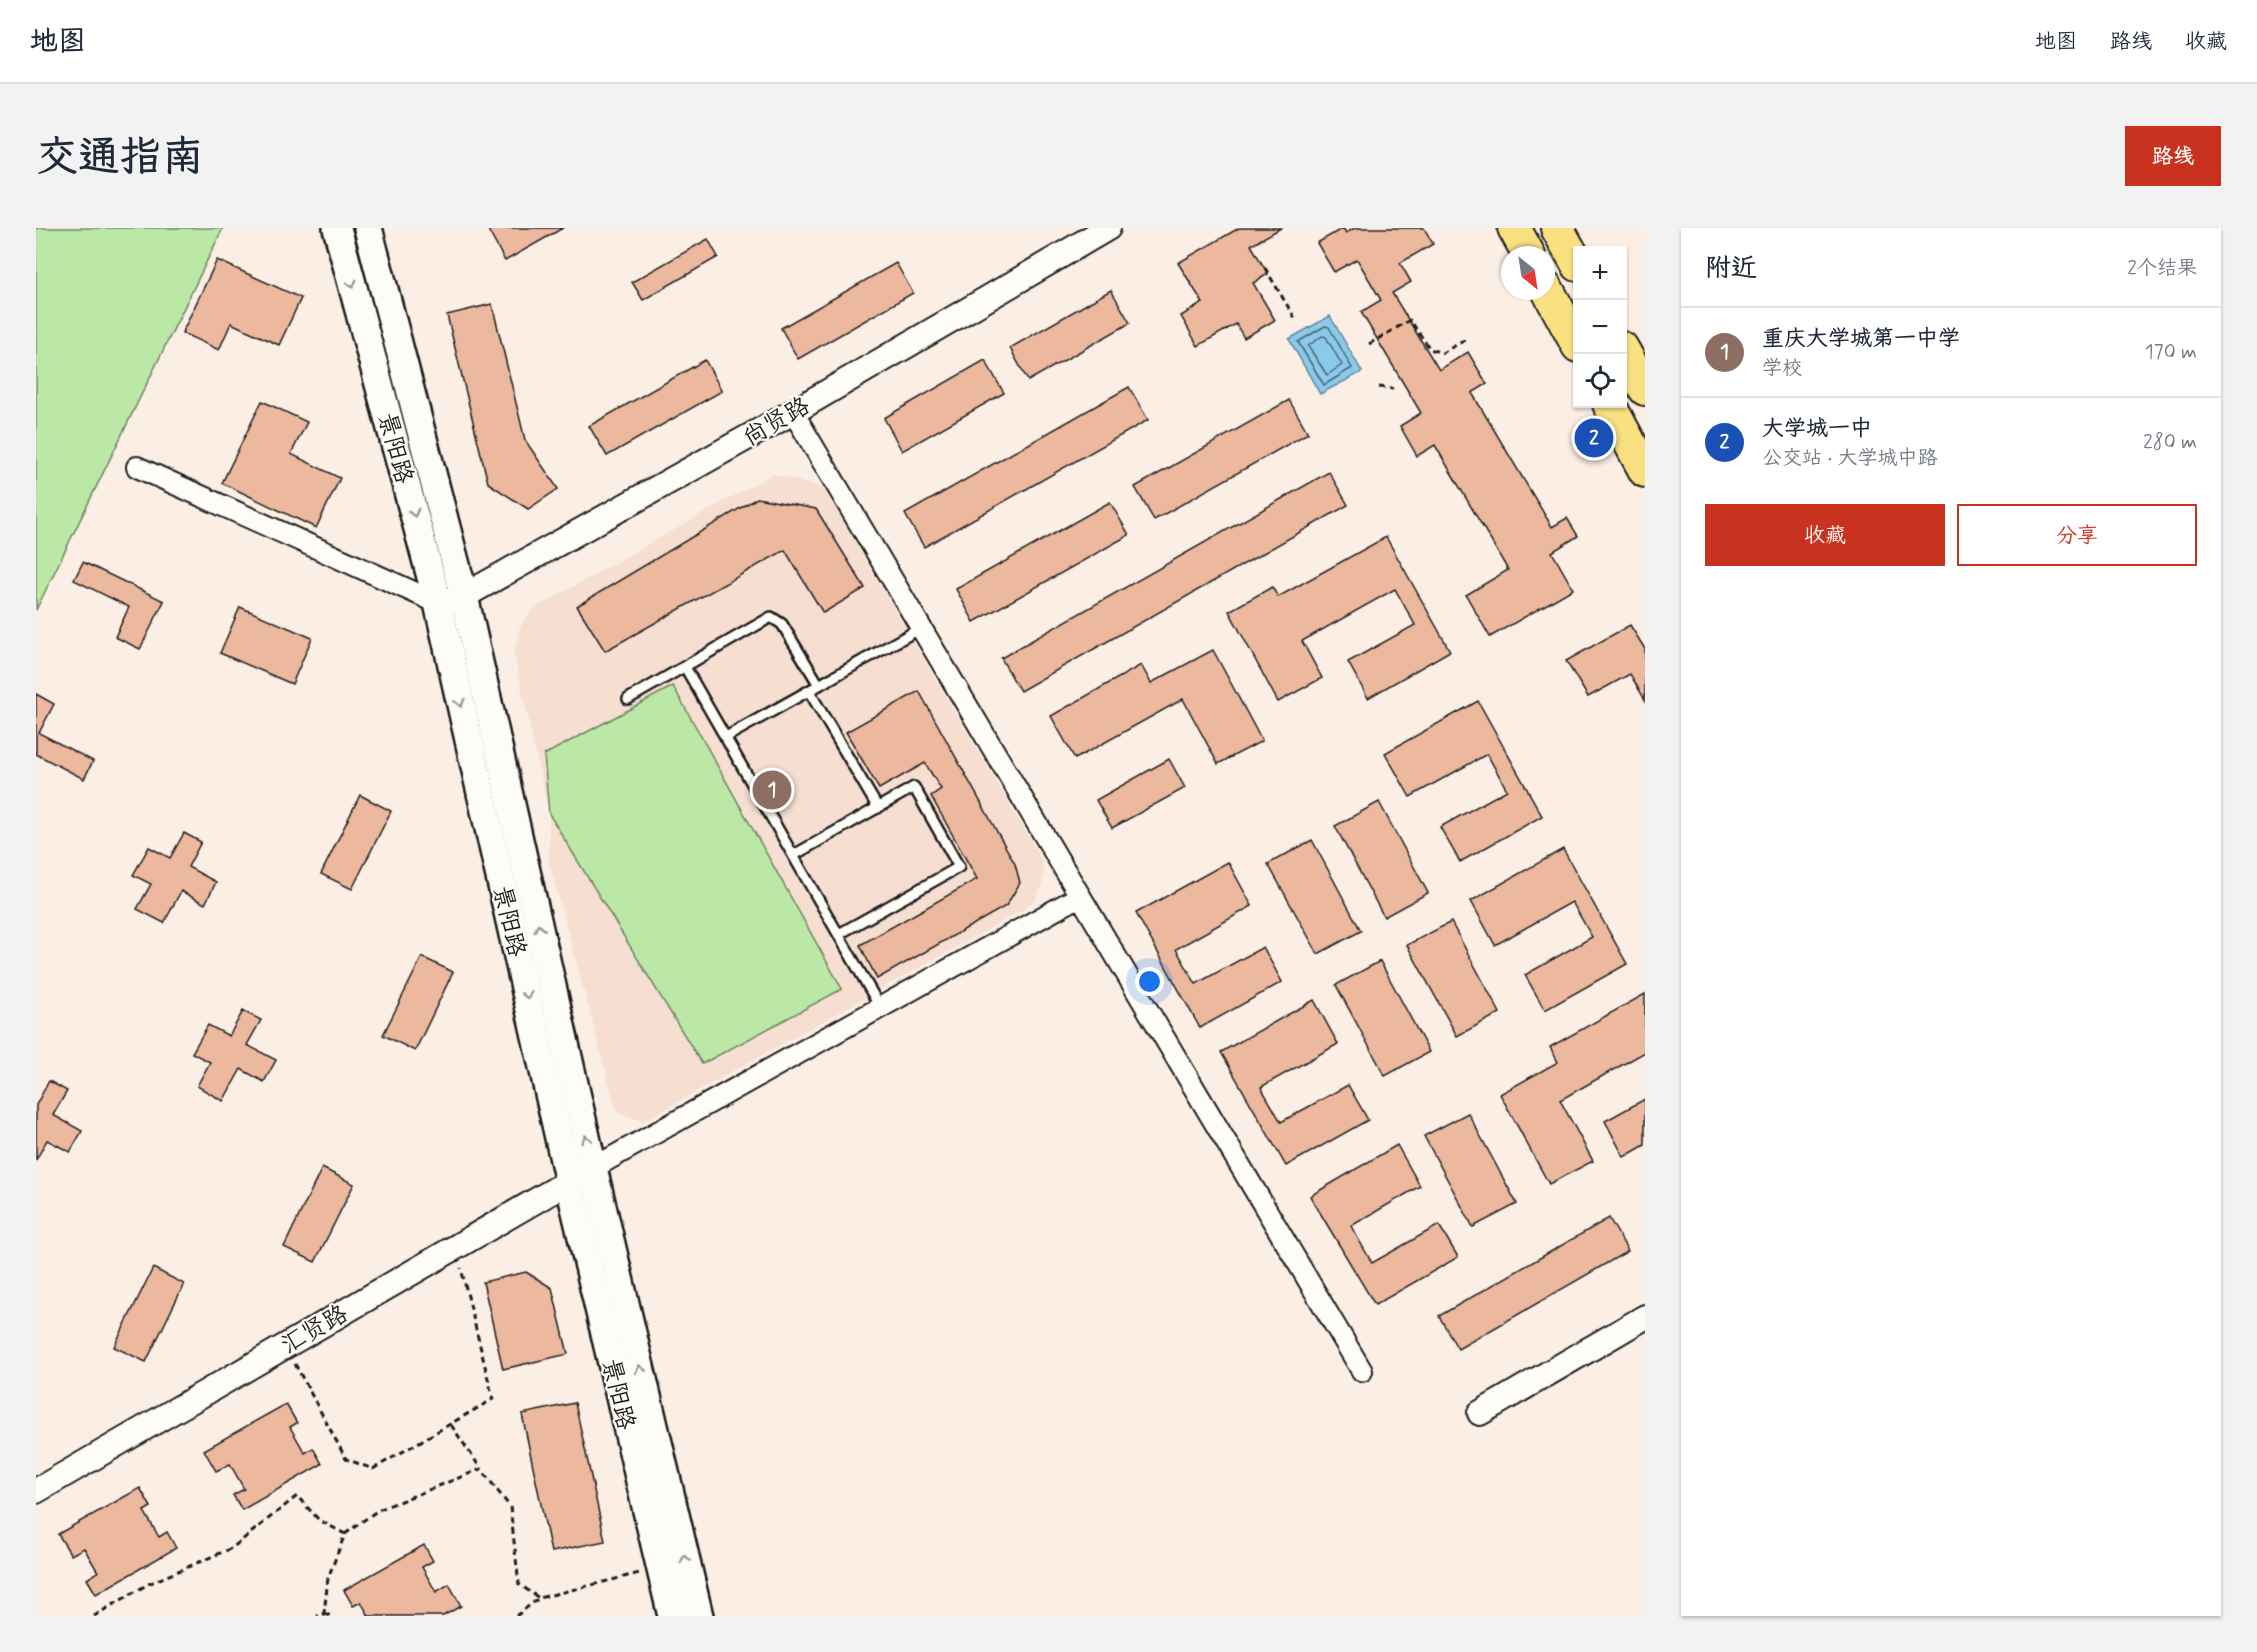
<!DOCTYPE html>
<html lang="zh">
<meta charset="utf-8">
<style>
body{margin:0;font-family:Mynerve,"LXGW WenKai TC",sans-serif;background:#f2f2f3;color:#1f2937}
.controls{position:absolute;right:18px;top:18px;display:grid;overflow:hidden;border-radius:0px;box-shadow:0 2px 4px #0004}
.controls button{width:54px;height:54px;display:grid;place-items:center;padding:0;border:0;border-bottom:2px solid #e0e1e3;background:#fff;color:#1f2937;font:30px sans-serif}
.compass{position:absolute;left:1465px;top:18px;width:54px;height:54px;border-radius:50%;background:#fff;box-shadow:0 2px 4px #0004;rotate:150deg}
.you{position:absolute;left:1114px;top:754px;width:21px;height:21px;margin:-15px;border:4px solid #fff;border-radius:50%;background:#1a73e8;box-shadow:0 0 0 9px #1a73e833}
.badge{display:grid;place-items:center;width:39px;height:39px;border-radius:50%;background:#c8321e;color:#fff;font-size:20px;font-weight:700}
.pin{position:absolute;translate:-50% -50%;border:3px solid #fff;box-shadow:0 2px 6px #0006}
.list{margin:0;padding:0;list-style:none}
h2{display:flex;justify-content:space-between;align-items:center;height:78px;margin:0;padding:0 24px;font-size:26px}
h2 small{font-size:20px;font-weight:400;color:#747a83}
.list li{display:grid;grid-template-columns:39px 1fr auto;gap:18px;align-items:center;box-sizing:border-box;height:90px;padding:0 24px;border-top:2px solid #e0e1e3}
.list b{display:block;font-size:22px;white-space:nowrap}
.list p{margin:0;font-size:20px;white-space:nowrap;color:#747a83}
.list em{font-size:20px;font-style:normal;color:#747a83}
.actions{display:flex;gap:12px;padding:18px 24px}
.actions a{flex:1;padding:14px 0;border:2px solid #c8321e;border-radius:0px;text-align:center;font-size:21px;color:#c8321e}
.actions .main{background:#c8321e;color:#fff}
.icon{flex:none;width:33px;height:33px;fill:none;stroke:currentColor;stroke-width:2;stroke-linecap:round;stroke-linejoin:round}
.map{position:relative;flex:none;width:1609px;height:1388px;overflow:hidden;border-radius:0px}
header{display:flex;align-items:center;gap:36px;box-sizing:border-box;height:84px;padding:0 30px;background:#fff;border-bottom:2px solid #e0e1e3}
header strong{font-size:28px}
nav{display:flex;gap:33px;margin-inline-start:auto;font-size:21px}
.intro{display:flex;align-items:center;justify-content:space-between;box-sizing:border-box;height:144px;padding:0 36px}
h1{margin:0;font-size:42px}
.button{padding:15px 27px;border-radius:0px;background:#c8321e;color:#fff;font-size:21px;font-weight:700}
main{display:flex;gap:36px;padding:0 36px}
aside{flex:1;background:#fff;border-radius:0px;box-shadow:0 2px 4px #0004}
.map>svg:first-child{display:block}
.built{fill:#f6ded0}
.green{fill:#bbe8a6;stroke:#6c8261;stroke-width:1.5}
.water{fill:#8bcaeb;stroke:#5f8498;stroke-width:1.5}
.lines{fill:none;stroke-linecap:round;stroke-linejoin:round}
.shore{stroke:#48626f;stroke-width:1.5}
.building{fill:#ecb89e;stroke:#1c1c1c;stroke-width:1.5}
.service-casing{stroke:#1c1c1c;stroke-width:14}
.minor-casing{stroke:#1c1c1c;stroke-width:24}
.tertiary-casing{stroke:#1c1c1c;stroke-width:28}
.secondary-casing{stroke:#1c1c1c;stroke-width:32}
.trunk-casing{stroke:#1c1c1c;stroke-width:36}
.path{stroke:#1c1c1c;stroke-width:3;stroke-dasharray:6 4.5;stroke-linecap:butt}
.service{stroke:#fdfcf7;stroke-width:9}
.minor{stroke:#fdfcf7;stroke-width:20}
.tertiary{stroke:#fdfcf7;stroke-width:24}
.secondary{stroke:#fdfcf7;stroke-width:27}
.trunk{stroke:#f9e181;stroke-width:32}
.oneway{stroke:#989794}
.labels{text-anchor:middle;stroke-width:4.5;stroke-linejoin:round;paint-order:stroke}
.street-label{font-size:24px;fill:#1c1c1c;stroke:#fdfcf7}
</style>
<header>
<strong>地图</strong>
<nav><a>地图</a><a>路线</a><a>收藏</a></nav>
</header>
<div class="intro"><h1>交通指南</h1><a class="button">路线</a></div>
<main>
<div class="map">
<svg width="1609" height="1388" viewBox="0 0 1609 1388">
<rect width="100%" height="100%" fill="#faeee5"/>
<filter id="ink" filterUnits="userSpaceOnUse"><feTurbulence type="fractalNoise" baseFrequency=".0167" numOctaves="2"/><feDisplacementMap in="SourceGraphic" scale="12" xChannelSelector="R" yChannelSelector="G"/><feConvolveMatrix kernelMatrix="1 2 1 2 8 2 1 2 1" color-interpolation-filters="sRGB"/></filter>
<g filter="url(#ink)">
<path class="built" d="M737 246 787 260 1002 625 1008 642 1006 658 999 672 985 683 607 893 581 884 513 634V586L478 425 484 399 496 382Z"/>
<g class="green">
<path d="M0 0H187L0 382Z"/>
<path d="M637 458 806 761 666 836 513 586 508 527Z"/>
</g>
<path class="water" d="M1294 88 1326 144 1284 166 1253 111Z"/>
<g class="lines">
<g class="shore">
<path d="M1289 98 1293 99 1316 140 1288 157 1262 114Z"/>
<path d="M1286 108 1290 109 1306 137 1291 147 1272 118Z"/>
</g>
</g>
<g class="building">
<path d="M451 0H527L469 33Z"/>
<path d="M1203 0H1245L1215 17 1232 46 1217 55 1239 92 1208 110 1200 96 1162 118 1145 88 1167 75 1142 35Z"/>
<path d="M1307 0 1310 5 1319 0H1388L1397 16 1364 35 1375 54 1356 65 1403 142 1432 124 1451 156 1436 165 1516 299 1531 290 1542 308 1516 324 1537 361 1454 409 1430 367 1472 342 1399 217 1381 228 1364 198 1385 185 1325 84 1345 72 1321 31 1298 44 1281 15Z"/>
<path d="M672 11 682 29 607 72 596 54Z"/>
<path d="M181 32 265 70 243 117 195 95 183 122 146 105Z"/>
<path d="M860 35 877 65 762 131 745 100Z"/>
<path d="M1075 62 1094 95 992 153 974 120Z"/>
<path d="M456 76 489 212 522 261 492 281 452 255 411 87Z"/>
<path d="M669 132 686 163 571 228 553 198Z"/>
<path d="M949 132 968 165 866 223 848 190Z"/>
<path d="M1093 159 1112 192 888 319 869 286Z"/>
<path d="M1253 172 1272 205 1118 292 1099 259Z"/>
<path d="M226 173 271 194 255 226 304 250 280 300 186 255Z"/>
<path d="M1293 244 1312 277 984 463 965 430Z"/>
<path d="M721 270 780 281 829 360 787 385 749 322 569 423 541 378Z"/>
<path d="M1074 274 1093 307 938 394 920 361Z"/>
<path d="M1350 309 1414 423 1332 470 1312 434 1379 397 1359 361 1266 413 1286 450 1242 474 1193 383 1236 359 1242 369Z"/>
<path d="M47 334 128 373 104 421 79 409 93 379 38 352Z"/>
<path d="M204 379 276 410 256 456 184 425Z"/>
<path d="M1594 397 1609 421V472L1594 446 1552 469 1530 433Z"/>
<path d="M1177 422 1226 513 1182 536 1147 471 1039 531 1015 488 1105 437 1115 455Z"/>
<path d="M883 463 979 636 984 655 970 678 841 751 824 717 941 651 895 568 905 561 889 535 843 561 810 504Z"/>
<path d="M0 466 18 476 3 505 57 533 48 551 0 526Z"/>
<path d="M1442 473 1506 588 1424 634 1404 599 1471 562 1451 526 1374 569 1349 525Z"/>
<path d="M1133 531 1149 560 1076 600 1060 572Z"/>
<path d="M324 567 355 583 316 661 285 646Z"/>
<path d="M1343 574 1392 665 1348 689 1299 598Z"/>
<path d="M148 605 165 614 152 639 180 654 169 676 145 663 128 695 101 681 115 656 97 647 113 619 134 630Z"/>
<path d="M1276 612 1325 703 1282 726 1232 636Z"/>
<path d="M1527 621 1591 736 1509 782 1489 747 1556 709 1536 674 1459 717 1435 673Z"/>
<path d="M1192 634 1216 678 1140 721 1160 756 1227 719 1246 754 1164 800 1100 685Z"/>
<path d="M1415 694 1464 785 1421 808 1371 717Z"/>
<path d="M386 729 417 744 379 823 347 807Z"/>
<path d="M1344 733 1393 824 1349 848 1300 757Z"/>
<path d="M1609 766V824L1524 872 1557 933 1513 956 1464 866 1522 834 1514 819Z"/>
<path d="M1278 772 1302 816 1225 859 1245 894 1312 857 1332 892 1250 938 1185 824Z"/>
<path d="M207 783 225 792 211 817 240 832 228 854 205 841 187 873 161 858 174 834 156 825 172 797 193 808Z"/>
<path d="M13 853 31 863 17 887 46 903 34 924 11 912 0 932V877Z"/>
<path d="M1609 871V917L1588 929 1569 893Z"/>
<path d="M1432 885 1481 976 1437 999 1388 908Z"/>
<path d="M1361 917 1384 958 1315 998 1336 1035 1403 997 1422 1029 1339 1077 1274 968Z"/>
<path d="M286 940 318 956 279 1034 248 1019Z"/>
<path d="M1573 990 1592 1023 1422 1121 1403 1088Z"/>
<path d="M117 1040 148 1056 110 1134 78 1119Z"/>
<path d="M490 1044 516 1060 532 1126 467 1141 447 1054Z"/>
<path d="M539 1175 569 1313 515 1324 486 1186Z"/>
<path d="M250 1176 261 1195 254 1199 269 1225 277 1220 286 1236 206 1282 197 1267 208 1261 194 1236 180 1243 168 1222Z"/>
<path d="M104 1260 115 1279 108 1283 123 1309 131 1304 140 1320 60 1366 51 1351 62 1344 48 1320 35 1327 22 1306Z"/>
<path d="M388 1317 397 1333 386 1339 400 1364 413 1356 425 1378 407 1388H333L325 1374 317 1378 308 1362Z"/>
</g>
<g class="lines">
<g class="service-casing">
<g id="service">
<path d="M649 439 844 779"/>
<path d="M773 463 842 580"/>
<path d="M592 471 735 389 746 396 783 457"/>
<path d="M690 509 885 400"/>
<path d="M758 627 878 559 923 639 803 706"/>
</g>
</g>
<g class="minor-casing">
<g id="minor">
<path d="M757 184 1326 1143"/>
<path d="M101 239 402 375"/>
<path d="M557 940 1044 668"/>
</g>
</g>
<g class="tertiary-casing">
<g id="tertiary">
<path d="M410 373 428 368 757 184 1072 0"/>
<path d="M1444 1185 1609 1089"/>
<path d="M0 1263 549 944"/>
</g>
</g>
<g class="secondary-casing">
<g id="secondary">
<path d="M301 0 402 375 533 954 636 1388"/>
<path d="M332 0 428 368 557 940 663 1388"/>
</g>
</g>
<g class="trunk-casing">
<g id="trunk">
<path d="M1478 0 1493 27"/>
<path d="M1521 0 1542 37"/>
<path d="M1510 59 1542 118"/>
<path d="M1586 120 1609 161"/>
<path d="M1573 176 1609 243"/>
</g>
</g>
<g class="path">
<path d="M1229 40 1260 92"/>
<path d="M1333 116 1374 92 1394 121 1406 125 1431 111"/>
<path d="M1343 159 1357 161"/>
<path d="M259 1136 310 1231 337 1241 457 1171 425 1040"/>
<path d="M415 1197 445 1241"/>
<path d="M309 1306 342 1282 445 1241 474 1279 483 1356 503 1370"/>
<path d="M288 1386 296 1388"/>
<path d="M58 1388 112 1356 196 1320 261 1268 283 1292 309 1306 292 1350 288 1386 281 1388"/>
<path d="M480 1388 503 1370 604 1345"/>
</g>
<use href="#service" class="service"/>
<use href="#minor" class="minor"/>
<use href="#tertiary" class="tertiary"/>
<use href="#secondary" class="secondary"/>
<use href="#trunk" class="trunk"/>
</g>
<defs><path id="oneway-chevron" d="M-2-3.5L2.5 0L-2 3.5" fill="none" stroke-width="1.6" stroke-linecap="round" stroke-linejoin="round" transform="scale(1.5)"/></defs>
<g class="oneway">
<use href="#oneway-chevron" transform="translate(316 56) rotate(75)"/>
<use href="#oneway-chevron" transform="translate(378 285) rotate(75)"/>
<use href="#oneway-chevron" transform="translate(424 475) rotate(77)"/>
<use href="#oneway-chevron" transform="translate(503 700) rotate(-103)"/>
<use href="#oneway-chevron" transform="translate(491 767) rotate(77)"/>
<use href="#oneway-chevron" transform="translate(550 911) rotate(-103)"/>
<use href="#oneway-chevron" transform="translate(604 1141) rotate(-103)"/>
<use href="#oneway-chevron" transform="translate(649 1331) rotate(-103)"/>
</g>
</g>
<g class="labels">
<g class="street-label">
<text transform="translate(740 193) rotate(-30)" y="8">尚贤路</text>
<text transform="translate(360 220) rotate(75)" y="8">景阳路</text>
<text transform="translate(474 693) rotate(77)" y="8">景阳路</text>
<text transform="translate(278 1101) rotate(-30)" y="8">汇贤路</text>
<text transform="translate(583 1166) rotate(77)" y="8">景阳路</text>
</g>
</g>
</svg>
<div class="controls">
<button>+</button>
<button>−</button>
<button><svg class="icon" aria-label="locate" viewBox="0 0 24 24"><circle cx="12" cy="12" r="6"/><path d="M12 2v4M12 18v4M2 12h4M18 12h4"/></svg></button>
</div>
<svg class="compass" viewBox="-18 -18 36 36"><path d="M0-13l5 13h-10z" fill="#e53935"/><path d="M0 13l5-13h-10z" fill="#747a83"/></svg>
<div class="you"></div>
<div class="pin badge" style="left:736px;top:562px;background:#8d6e63">1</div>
<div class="pin badge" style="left:1558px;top:210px;background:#1a4fb4">2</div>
</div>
<aside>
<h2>附近<small>2个结果</small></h2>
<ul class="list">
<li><span class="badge" style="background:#8d6e63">1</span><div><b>重庆大学城第一中学</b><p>学校</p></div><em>170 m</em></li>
<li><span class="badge" style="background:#1a4fb4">2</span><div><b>大学城一中</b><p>公交站 · 大学城中路</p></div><em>280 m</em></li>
</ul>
<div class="actions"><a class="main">收藏</a><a>分享</a></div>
</aside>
</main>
